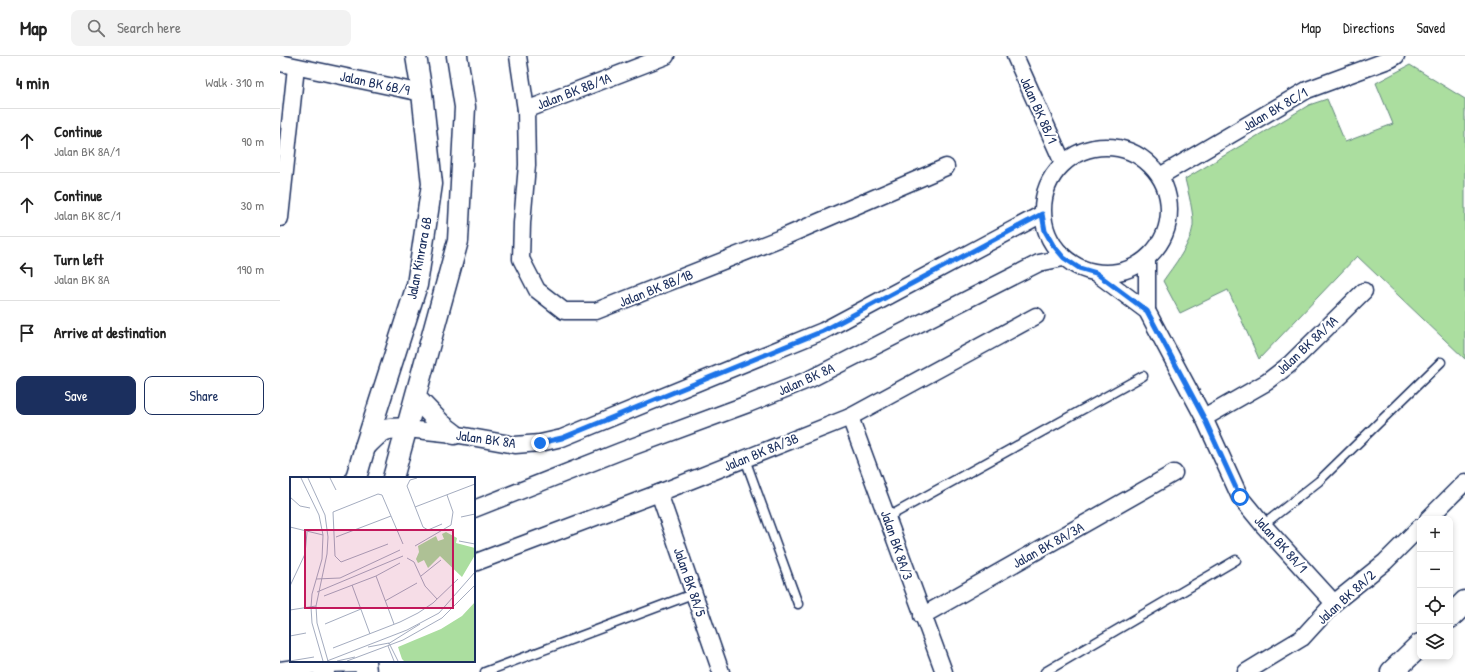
<!DOCTYPE html>
<meta charset="utf-8">
<style>
body{margin:0;font-family:"Patrick Hand",sans-serif;background:#f2f2f2;color:#222}
.controls{position:absolute;right:12px;bottom:12px;display:grid;overflow:hidden;border-radius:8px;box-shadow:0 2px 6px #0003}
.controls button{width:36px;height:36px;display:grid;place-items:center;padding:0;border:0;border-bottom:1px solid #e0e0e0;background:#fff;color:#222;font:20px sans-serif}
.stop{position:absolute;width:12px;height:12px;margin:-9px;border:3px solid #1a73e8;border-radius:50%;background:#fff}
.stop.end{background:#1a73e8;border-color:#fff;box-shadow:0 1px 4px #0008}
.list{margin:0;padding:0;list-style:none}
h2{display:flex;justify-content:space-between;align-items:center;height:52px;margin:0;padding:0 16px;font-size:17px}
h2 small{font-size:13px;font-weight:400;color:#767676}
.list li{display:grid;grid-template-columns:26px 1fr auto;gap:12px;align-items:center;box-sizing:border-box;height:64px;padding:0 16px;border-top:1px solid #e0e0e0}
.list b{display:block;font-size:15px;white-space:nowrap}
.list p{margin:0;font-size:13px;white-space:nowrap;color:#767676}
.list em{font-size:13px;font-style:normal;color:#767676}
.actions{display:flex;gap:8px;padding:12px 16px}
.actions a{flex:1;padding:9px 0;border:1px solid #1b2f5e;border-radius:8px;text-align:center;font-size:14px;color:#1b2f5e}
.actions .main{background:#1b2f5e;color:#fff}
.icon{flex:none;width:22px;height:22px;fill:none;stroke:currentColor;stroke-width:2;stroke-linecap:round;stroke-linejoin:round}
.map{position:relative;flex:none;width:1185px;height:616px;overflow:hidden}
header{display:flex;align-items:center;gap:24px;box-sizing:border-box;height:56px;padding:0 20px;background:#fff;border-bottom:1px solid #e0e0e0}
header strong{font-size:19px}
nav{display:flex;gap:22px;margin-inline-start:auto;font-size:14px}
.search{width:280px;height:36px;background:#f2f2f2;display:flex;align-items:center;gap:10px;box-sizing:border-box;padding:0 14px;border-radius:8px;color:#767676;font-size:15px}
main{display:flex}
aside{flex:1;background:#fff}
.map>svg:first-child{display:block}
.green{fill:#abde9f;stroke:#63867e}
.lines{fill:none;stroke-linecap:round;stroke-linejoin:round}
.service-casing{stroke:#1b2f5e;stroke-width:11}
.minor-casing{stroke:#1b2f5e;stroke-width:19}
.tertiary-casing{stroke:#1b2f5e;stroke-width:23}
.secondary-casing{stroke:#1b2f5e;stroke-width:25}
.service{stroke:#fff;stroke-width:8}
.minor{stroke:#fff;stroke-width:16}
.tertiary{stroke:#fff;stroke-width:20}
.secondary{stroke:#fff;stroke-width:22}
.route{stroke:#1a73e8;stroke-width:5}
.labels{text-anchor:middle;stroke-width:4;stroke-linejoin:round;paint-order:stroke}
.street-label{font-size:14px;fill:#1b2f5e;stroke:#fff}
.inset-road{fill:none;stroke:#a4acbf;stroke-width:1}
.view{fill:#c2185b;fill-opacity:0.15;stroke:#c2185b;stroke-width:2}
.inset-edge{fill:none;stroke:#1b2f5e;stroke-width:2}
</style>
<header>
<strong>Map</strong>
<div class="search"><svg class="icon" aria-label="search" viewBox="0 0 24 24"><circle cx="10" cy="10" r="6"/><path d="M15 15l6 6"/></svg>Search here</div>
<nav><a>Map</a><a>Directions</a><a>Saved</a></nav>
</header>
<main>
<aside>
<h2>4 min<small>Walk · 310 m</small></h2>
<ul class="list">
<li><svg class="icon" aria-label="ahead" viewBox="0 0 24 24"><path d="M12 20V5M6 11l6-6 6 6"/></svg><div><b>Continue</b><p>Jalan BK 8A/1</p></div><em>90 m</em></li>
<li><svg class="icon" aria-label="ahead" viewBox="0 0 24 24"><path d="M12 20V5M6 11l6-6 6 6"/></svg><div><b>Continue</b><p>Jalan BK 8C/1</p></div><em>30 m</em></li>
<li><svg class="icon" aria-label="left" viewBox="0 0 24 24"><path d="M17 20v-9H6M10 6l-5 5 5 5"/></svg><div><b>Turn left</b><p>Jalan BK 8A</p></div><em>190 m</em></li>
<li><svg class="icon" aria-label="arrive" viewBox="0 0 24 24"><path d="M6 21V4h12l-3 4 3 4H6"/></svg><div><b>Arrive at destination</b></div></li>
</ul>
<div class="actions"><a class="main">Save</a><a>Share</a></div>
</aside>
<div class="map">
<svg width="1185" height="616" viewBox="0 0 1185 616">
<rect width="100%" height="100%" fill="#fff"/>
<filter id="ink" filterUnits="userSpaceOnUse"><feTurbulence type="fractalNoise" baseFrequency=".025" numOctaves="2"/><feDisplacementMap in="SourceGraphic" scale="8" xChannelSelector="R" yChannelSelector="G"/><feConvolveMatrix kernelMatrix="1 2 1 2 8 2 1 2 1" color-interpolation-filters="sRGB"/></filter>
<g filter="url(#ink)">
<path class="green" d="M1130 9 1185 43V303L1077 200 979 303 948 234 900 257 883 225C894 209 910 190 913 170 914 158 908 135 905 123L1029 49 1047 43 1065 86 1113 68 1096 27Z"/>
<g class="lines">
<g class="service-casing">
<g id="service">
<path d="M465 403 518 548"/>
<path d="M608 461 863 320"/>
<path d="M983 469 1039 425 1161 306"/>
<path d="M205 616 415 537"/>
<path d="M765 616 956 504"/>
</g>
</g>
<g class="minor-casing">
<g id="minor">
<path d="M238 0 246 54 247 109 242 167 241 203 257 234 284 255H316L506 180 666 111"/>
<path d="M735 0 783 107"/>
<path d="M0 7 142 37"/>
<path d="M246 54 386 0"/>
<circle cx="826" cy="154" r="63"/>
<path d="M880 120 1027 34 1111 3 1116 0"/>
<path d="M0 162 16 11"/>
<path d="M867 203V255"/>
<path d="M816 217 867 255 924 362 960 441 983 469 1054 547"/>
<path d="M570 361 664 616"/>
<path d="M924 362 987 326 1010 308 1084 235"/>
<path d="M127 373 174 378 235 389 260 387 282 382 543 275 762 158"/>
<path d="M379 437 441 616"/>
<path d="M194 453 341 395 468 348 530 323 759 207 783 202"/>
<path d="M1148 463 1185 426"/>
<path d="M194 507 379 437 570 361 756 260"/>
<path d="M642 560 894 417"/>
<path d="M0 614 44 608 85 607"/>
<path d="M966 616 1022 582 1054 547 1105 506 1140 471"/>
</g>
</g>
<g class="tertiary-casing">
<g id="tertiary">
<path d="M136 342 161 368 174 378"/>
<path d="M85 391C101 374 104 371 127 373"/>
<path d="M76 422 85 391 137 229 152 128 142 37 136 0"/>
<path d="M113 422 178 185 185 51 177 0"/>
<path d="M44 605V616"/>
<path d="M85 605 86 616"/>
</g>
</g>
<g class="secondary-casing">
<g id="secondary">
<path d="M1170 561 1185 546"/>
<path d="M1112 616 1140 589"/>
</g>
</g>
<use href="#service" class="service"/>
<use href="#minor" class="minor"/>
<use href="#tertiary" class="tertiary"/>
<use href="#secondary" class="secondary"/>
</g>
</g>
<g class="lines" filter="url(#ink)">
<path class="route" d="M260 387 282 382 543 275 762 158 765 175 773 189 784 202 799 212 816 217 867 255 924 362 960 441"/>
</g>
<g class="labels">
<g class="street-label">
<text transform="translate(95 27) rotate(12)" y="5">Jalan BK 6B/9</text>
<text transform="translate(294 35) rotate(-21)" y="5">Jalan BK 8B/1A</text>
<text transform="translate(995 53) rotate(-30)" y="5">Jalan BK 8C/1</text>
<text transform="translate(759 54) rotate(66)" y="5">Jalan BK 8B/1</text>
<text transform="translate(139 202) rotate(-79)" y="5">Jalan Kinrara 6B</text>
<text transform="translate(376 232) rotate(-22)" y="5">Jalan BK 8B/1B</text>
<text transform="translate(1027 289) rotate(-43)" y="5">Jalan BK 8A/1A</text>
<text transform="translate(526 323) rotate(-24)" y="5">Jalan BK 8A</text>
<text transform="translate(206 383) rotate(8)" y="5">Jalan BK 8A</text>
<text transform="translate(481 396) rotate(-22)" y="5">Jalan BK 8A/3B</text>
<text transform="translate(1001 488) rotate(48)" y="5">Jalan BK 8A/1</text>
<text transform="translate(617 489) rotate(71)" y="5">Jalan BK 8A/3</text>
<text transform="translate(768 489) rotate(-29)" y="5">Jalan BK 8A/3A</text>
<text transform="translate(410 526) rotate(71)" y="5">Jalan BK 8A/5</text>
<text transform="translate(1066 541) rotate(-42)" y="5">Jalan BK 8A/2</text>
</g>
</g>
<g transform="translate(10 421)">
<rect width="185" height="185" fill="#fff"/>
<path d="M156 55 167 61 166 66 185 71V78L172 100 150 79 138 91 134 83 128 86 126 82 129 75 128 69 146 59 148 64 154 62 152 57ZM185 125V184H114L112 182 108 170 151 152 172 139Z" fill="#abde9f"/>
<path class="inset-road" d="M11 1 29 38 33 58 32 82 22 117 21 130 22 146 33 184M18 1 35 38 38 60 37 77 26 129 27 146 38 184M40 1 46 13M127 1 120 3 117 9 133 50 138 53 152 47M0 20 10 29 20 31M125 30 185 7M171 40 185 37M0 50 33 58M46 60 101 39M169 64 185 67M98 67 51 85 45 79 43 35 88 17 92 18 113 67M125 69 161 48 163 35 157 18M117 81 124 85 135 109 147 122M86 99 104 147M131 99 151 83M26 102 50 101 110 73M62 108 80 157M0 109 15 77 17 55M27 115 113 79M34 119 86 99 110 86M95 124 127 106M0 133 26 129M35 147 71 132M0 159 16 156M98 167 130 147M98 169 104 184M78 170 99 166 108 184M43 171 110 145 128 136 143 126 168 102M0 184 24 180M37 184 117 153 149 136 185 95M47 184 65 180M57 184 113 163 152 141 185 108"/>
<path class="view" d="M15 53H163V131H15Z"/>
<rect width="185" height="185" class="inset-edge"/>
</g>
</svg>
<div class="controls">
<button>+</button>
<button>−</button>
<button><svg class="icon" aria-label="locate" viewBox="0 0 24 24"><circle cx="12" cy="12" r="6"/><path d="M12 2v4M12 18v4M2 12h4M18 12h4"/></svg></button>
<button><svg class="icon" aria-label="layers" viewBox="0 0 24 24"><path d="M12 4l9 5-9 5-9-5zM3 14l9 5 9-5"/></svg></button>
</div>
<div class="stop" style="left:960px;top:441px"></div>
<div class="stop end" style="left:260px;top:387px"></div>
</div>
</main>
